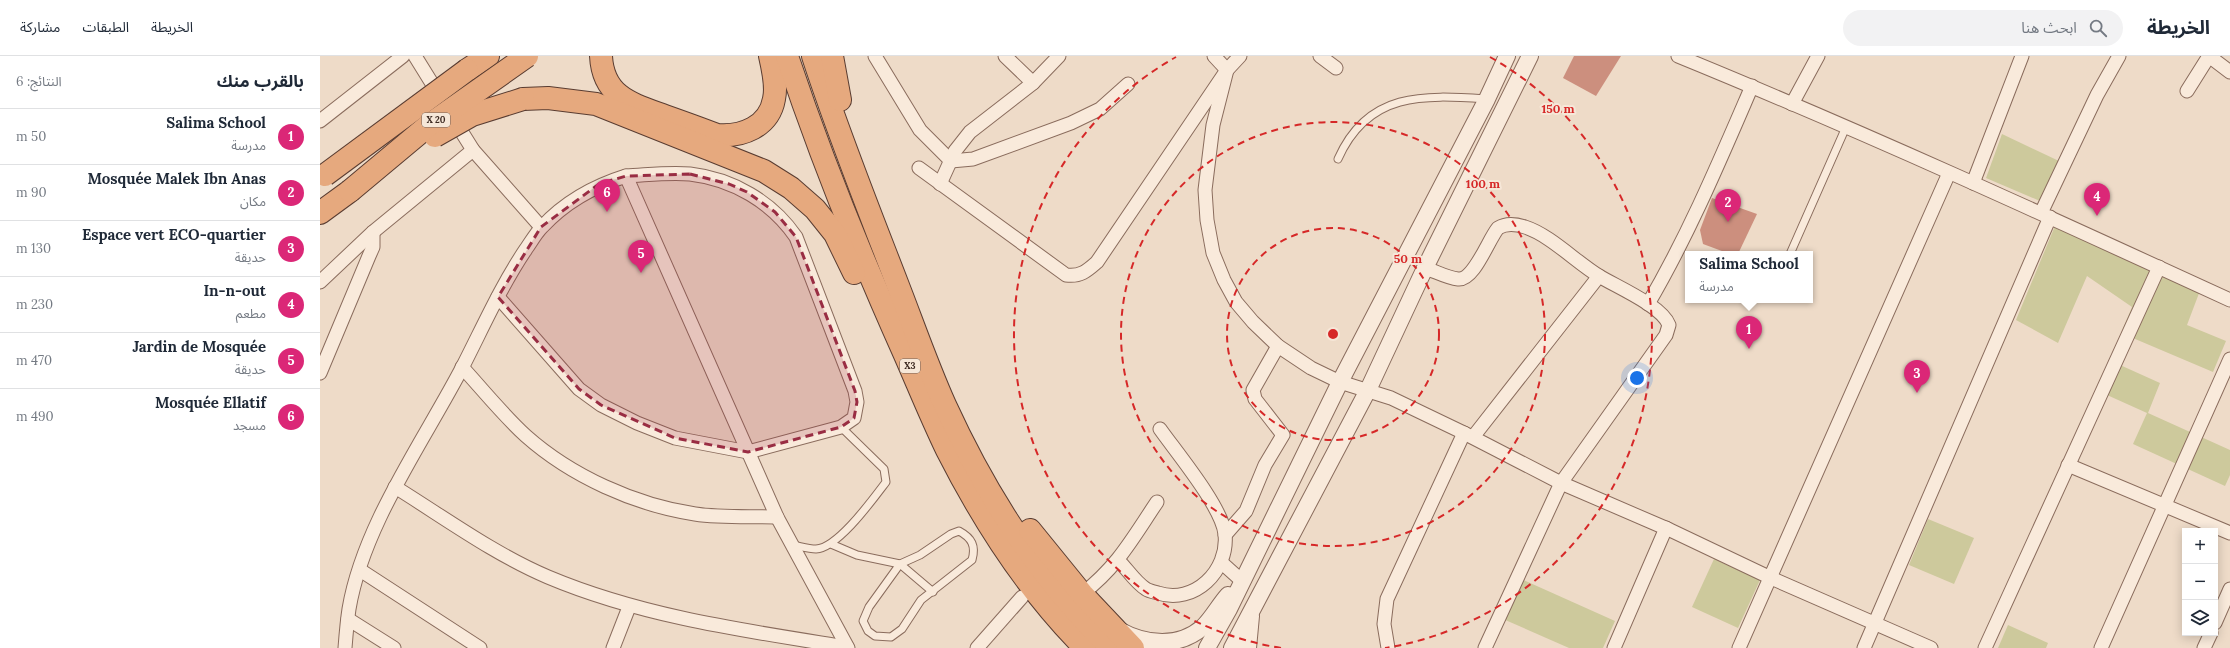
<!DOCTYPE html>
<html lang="ar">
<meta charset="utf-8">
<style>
body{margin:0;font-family:Lora,"Noto Sans Arabic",serif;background:#f2f2f3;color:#1f2937;direction:rtl}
.controls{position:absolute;right:12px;bottom:12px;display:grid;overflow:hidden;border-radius:0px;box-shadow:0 2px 10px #0003}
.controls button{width:36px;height:36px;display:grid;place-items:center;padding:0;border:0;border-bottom:1px solid #e0e1e3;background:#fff;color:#1f2937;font:20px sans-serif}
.you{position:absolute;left:1317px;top:322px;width:14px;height:14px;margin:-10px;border:3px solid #fff;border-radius:50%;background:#1a73e8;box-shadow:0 0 0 6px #1a73e833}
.badge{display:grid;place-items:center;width:26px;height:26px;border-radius:50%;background:#db2777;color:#fff;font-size:13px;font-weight:700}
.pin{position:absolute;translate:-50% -33px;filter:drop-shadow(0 1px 2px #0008)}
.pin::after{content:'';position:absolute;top:21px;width:14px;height:12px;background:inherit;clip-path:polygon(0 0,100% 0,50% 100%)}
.popup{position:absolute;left:1365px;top:195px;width:128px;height:52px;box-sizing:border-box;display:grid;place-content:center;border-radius:0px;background:#fff;filter:drop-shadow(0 1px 3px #0005);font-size:13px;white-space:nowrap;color:#747a83}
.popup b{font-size:15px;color:#1f2937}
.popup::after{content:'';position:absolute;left:50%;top:100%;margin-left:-8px;border:8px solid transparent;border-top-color:#fff}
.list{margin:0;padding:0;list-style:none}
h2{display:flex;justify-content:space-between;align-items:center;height:52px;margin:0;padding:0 16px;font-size:17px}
h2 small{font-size:13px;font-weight:400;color:#747a83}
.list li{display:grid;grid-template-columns:26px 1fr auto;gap:12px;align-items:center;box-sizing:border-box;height:56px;padding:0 16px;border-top:1px solid #e0e1e3}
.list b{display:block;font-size:15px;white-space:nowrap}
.list p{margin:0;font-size:13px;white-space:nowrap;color:#747a83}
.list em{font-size:13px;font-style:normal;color:#747a83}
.icon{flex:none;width:22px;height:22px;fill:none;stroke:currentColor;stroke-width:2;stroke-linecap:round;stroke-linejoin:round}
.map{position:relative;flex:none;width:1910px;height:592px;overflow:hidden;direction:ltr}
header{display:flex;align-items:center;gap:24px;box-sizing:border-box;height:56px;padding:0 20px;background:#fff;border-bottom:1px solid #e0e1e3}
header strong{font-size:19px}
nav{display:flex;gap:22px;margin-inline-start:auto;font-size:14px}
.search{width:280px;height:36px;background:#f2f2f3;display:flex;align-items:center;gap:10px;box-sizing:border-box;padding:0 14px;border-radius:22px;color:#747a83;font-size:15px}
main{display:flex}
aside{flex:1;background:#fff}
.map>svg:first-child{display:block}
.green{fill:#cdc99c}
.building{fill:#cc8f7e}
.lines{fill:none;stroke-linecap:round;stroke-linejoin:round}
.service-casing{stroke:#8a6c5d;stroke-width:9}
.minor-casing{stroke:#8a6c5d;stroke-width:15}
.tertiary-casing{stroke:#8a6c5d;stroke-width:18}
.trunk-casing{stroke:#593c31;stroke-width:24}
.service{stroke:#f9eadb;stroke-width:7}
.minor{stroke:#f9eadb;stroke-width:13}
.tertiary{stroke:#f9eadb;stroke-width:16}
.trunk{stroke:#e6a97e;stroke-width:22}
.trunk-bridge-casing{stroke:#593c31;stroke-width:24;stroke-linecap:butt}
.trunk-bridge{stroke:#e6a97e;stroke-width:22}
.marked{fill:#992d43;fill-opacity:0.2;stroke:#992d43;stroke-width:3;stroke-dasharray:8 5;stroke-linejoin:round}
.ring{fill:none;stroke:#d62828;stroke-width:2;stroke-dasharray:7 5}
.labels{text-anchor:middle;stroke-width:4;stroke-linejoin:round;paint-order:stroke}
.shield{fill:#f6e7d8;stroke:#736157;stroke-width:1}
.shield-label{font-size:9px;font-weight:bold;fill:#3b2820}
.centre{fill:#d62828;stroke:#f6e7d8;stroke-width:2}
.ring-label{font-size:12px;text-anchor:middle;font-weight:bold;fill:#d62828;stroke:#f6e7d8;stroke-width:4;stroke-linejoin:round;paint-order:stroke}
</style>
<header>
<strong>الخريطة</strong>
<div class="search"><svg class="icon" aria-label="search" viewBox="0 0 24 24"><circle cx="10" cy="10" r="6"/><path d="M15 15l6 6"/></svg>ابحث هنا</div>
<nav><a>الخريطة</a><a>الطبقات</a><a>مشاركة</a></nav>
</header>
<main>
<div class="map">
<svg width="1910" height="592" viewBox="0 0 1910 592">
<rect width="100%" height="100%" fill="#eedbc8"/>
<g class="green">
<path d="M1682 78 1739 105 1720 145 1666 122Z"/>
<path d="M1735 170 1881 232 1867 269 1906 285 1893 316 1801 277 1812 251 1767 220 1738 287 1696 264Z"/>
<path d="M1800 309 1840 327 1828 357 1910 394V419L1905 430 1813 388 1827 357 1787 339Z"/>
<path d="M1608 463 1654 482 1634 528 1589 509Z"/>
<path d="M1394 503 1440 524 1418 572 1372 551Z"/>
<path d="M1201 523 1295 565 1283 592H1249L1183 563Z"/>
<path d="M1688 569 1728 587 1726 592H1678Z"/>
</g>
<g class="building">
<path d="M1254 0H1301L1276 40 1243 22Z"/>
<path d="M1392 142 1437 158 1418 198H1410L1383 188 1380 174Z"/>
</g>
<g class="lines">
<g class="service-casing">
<g id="service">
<path d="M1018 103C1048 35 1104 39 1167 43"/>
<path d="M1470 198 1526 71"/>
<path d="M639 475C652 482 656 490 652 504L601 544 582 573 571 581 555 580 548 575 543 565 549 551 580 508 600 499 631 478Z"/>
<path d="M511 488 537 499 580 508 613 536"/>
<path d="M472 489C479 490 488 493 496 493 518 492 553 443 566 426L564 413 521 371"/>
</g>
</g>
<g class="minor-casing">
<g id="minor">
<path d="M95 0 121 42"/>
<path d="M555 0 600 74 631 105 653 103 751 67 780 53 808 28"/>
<path d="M685 0 713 27 739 0"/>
<path d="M920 0 907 14 893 69 885 134 887 164 893 197 904 224 916 246 933 266 958 290 991 312 1020 326 1071 342 1144 377 1241 427 1350 474 1451 522 1611 592"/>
<path d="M1000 0 1016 12"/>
<path d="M1358 0C1544 76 1727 160 1910 244"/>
<path d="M1889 0 1910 16"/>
<path d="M1867 35 1889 0"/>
<path d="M1472 48 1498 0"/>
<path d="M133 62 153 94 221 171"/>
<path d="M0 65 83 0"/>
<path d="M599 112 746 219C760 221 767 215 777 206L907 14 894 0"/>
<path d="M1653 127 1702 0"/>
<path d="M620 128 635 95 650 76 713 27"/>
<path d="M1721 157 1777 39 1799 0"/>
<path d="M1105 212C1115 215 1127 222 1138 223 1154 225 1168 184 1178 172 1186 167 1196 168 1205 171 1230 179 1256 206 1279 220 1297 231 1342 250 1349 269L1346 279 1241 427 1165 592"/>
<path d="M0 226 53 176 153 94"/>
<path d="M178 241 259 333 281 349 317 367 355 382 428 396 521 371 534 362 537 346 535 335 476 181C452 146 413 123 370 118 349 116 327 119 306 120"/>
<path d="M1328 248C1369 178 1400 104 1432 30"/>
<path d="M142 311C163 334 183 359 206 380 251 420 315 449 375 458 401 462 430 460 457 461"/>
<path d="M0 317 49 200 53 191V176"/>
<path d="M1153 381 1279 220"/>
<path d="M1748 409 1910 477"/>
<path d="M75 431C125 462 174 498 228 521 323 561 427 575 527 591"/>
<path d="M905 479 926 455 945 409 963 379 935 343 933 334 958 290"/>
<path d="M799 505C807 513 816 527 826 533 829 535 834 536 838 537 874 549 909 515 905 478 902 451 857 397 840 373"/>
<path d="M902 507 922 525"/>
<path d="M40 514 160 592"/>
<path d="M762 538C798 510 812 483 837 446"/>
<path d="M28 563 74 592"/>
<path d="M1895 567 1910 533"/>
<path d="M25 592C26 579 27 566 29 553 43 469 104 385 143 310 163 271 181 230 206 193 211 186 216 177 222 171 245 146 274 130 306 120L457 461 528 592"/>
<path d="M293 592 309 551"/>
<path d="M657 592 702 541"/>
<path d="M1068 592 1064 568 1067 543 1144 377"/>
<path d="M1294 592 1346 472"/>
<path d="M1419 592 1629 117"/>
<path d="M1544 592 1730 161"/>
<path d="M1665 592 1839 211"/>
<path d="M1781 592 1910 303"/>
<path d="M1884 592 1891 577"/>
</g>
</g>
<g class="tertiary-casing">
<g id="tertiary">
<path d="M799 574C826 589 859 592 883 571 893 561 899 549 908 539"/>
<path d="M887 592 909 553 1020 326 1167 43 1187 0"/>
<path d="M912 592 1048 334 1105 212 1210 0"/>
<path d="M928 592 931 560"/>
</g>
</g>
<g class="trunk-casing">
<g id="trunk">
<path d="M281 0C283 41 312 48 345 60 362 66 379 72 397 79 422 81 449 71 454 43 457 30 453 13 450 0"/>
<path d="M467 0C501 102 541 201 585 299 599 331 612 363 627 394 663 465 709 536 765 592"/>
<path d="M493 0C518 77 548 152 577 227 593 268 607 309 625 349 668 443 718 519 791 592"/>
<path d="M512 0 520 44"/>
<path d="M147 14 168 0"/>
<path d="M203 43 228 42 276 48 444 115 471 132 495 153 515 178 534 217"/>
<path d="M0 157 30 135"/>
<path d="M710 474 762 538 813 592"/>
</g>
</g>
<use href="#service" class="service"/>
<use href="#minor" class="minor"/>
<use href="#tertiary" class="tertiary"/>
<use href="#trunk" class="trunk"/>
<g class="trunk-bridge-casing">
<g id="trunk-bridge">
<path d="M115 80 152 59 203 43"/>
<path d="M5 119 147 14"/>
<path d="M30 135 109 69 207 0"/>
</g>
</g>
<use href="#trunk-bridge" class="trunk-bridge"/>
</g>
<path class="marked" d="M370 118 409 128 427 136 455 156 476 181 535 335 537 346 534 362 521 371 428 396 355 382 281 349 259 333 178 241 221 171 279 128 306 120Z"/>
<g class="ring">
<circle cx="1013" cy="278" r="106"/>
<circle cx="1013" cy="278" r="212"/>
<path d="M961 592A318 318 0 0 1 856 1M1170 1A318 318 0 0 1 1065 592"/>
</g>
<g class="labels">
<g class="shield">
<rect x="102" y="57" width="28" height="14" rx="3"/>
<rect x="580" y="303" width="20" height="14" rx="3"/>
</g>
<g class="shield-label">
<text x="116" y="67">X 20</text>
<text x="590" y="313">X3</text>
</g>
</g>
<circle cx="1013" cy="278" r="6" class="centre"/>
<g class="ring-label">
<text x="1238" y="57">150 m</text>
<text x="1163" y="132">100 m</text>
<text x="1088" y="207">50 m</text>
</g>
</svg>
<div class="controls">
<button>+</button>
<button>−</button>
<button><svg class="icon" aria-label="layers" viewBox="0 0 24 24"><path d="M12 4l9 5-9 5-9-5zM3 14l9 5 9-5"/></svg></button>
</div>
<div class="you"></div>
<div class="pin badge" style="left:1429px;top:293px">1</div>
<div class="popup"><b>Salima School</b>مدرسة</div>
<div class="pin badge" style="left:1408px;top:166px">2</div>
<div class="pin badge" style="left:1597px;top:337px">3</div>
<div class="pin badge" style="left:1777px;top:160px">4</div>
<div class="pin badge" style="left:321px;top:217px">5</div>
<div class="pin badge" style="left:287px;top:156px">6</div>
</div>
<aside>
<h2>بالقرب منك<small>النتائج: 6</small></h2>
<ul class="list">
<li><span class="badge">1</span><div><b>Salima School</b><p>مدرسة</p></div><em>50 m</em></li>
<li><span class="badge">2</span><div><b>Mosquée Malek Ibn Anas</b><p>مكان</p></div><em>90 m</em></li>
<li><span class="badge">3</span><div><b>Espace vert ECO-quartier</b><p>حديقة</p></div><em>130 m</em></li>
<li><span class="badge">4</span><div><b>In-n-out</b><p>مطعم</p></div><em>230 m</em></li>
<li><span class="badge">5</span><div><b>Jardin de Mosquée</b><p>حديقة</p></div><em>470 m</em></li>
<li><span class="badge">6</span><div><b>Mosquée Ellatif</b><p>مسجد</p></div><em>490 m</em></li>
</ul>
</aside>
</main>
